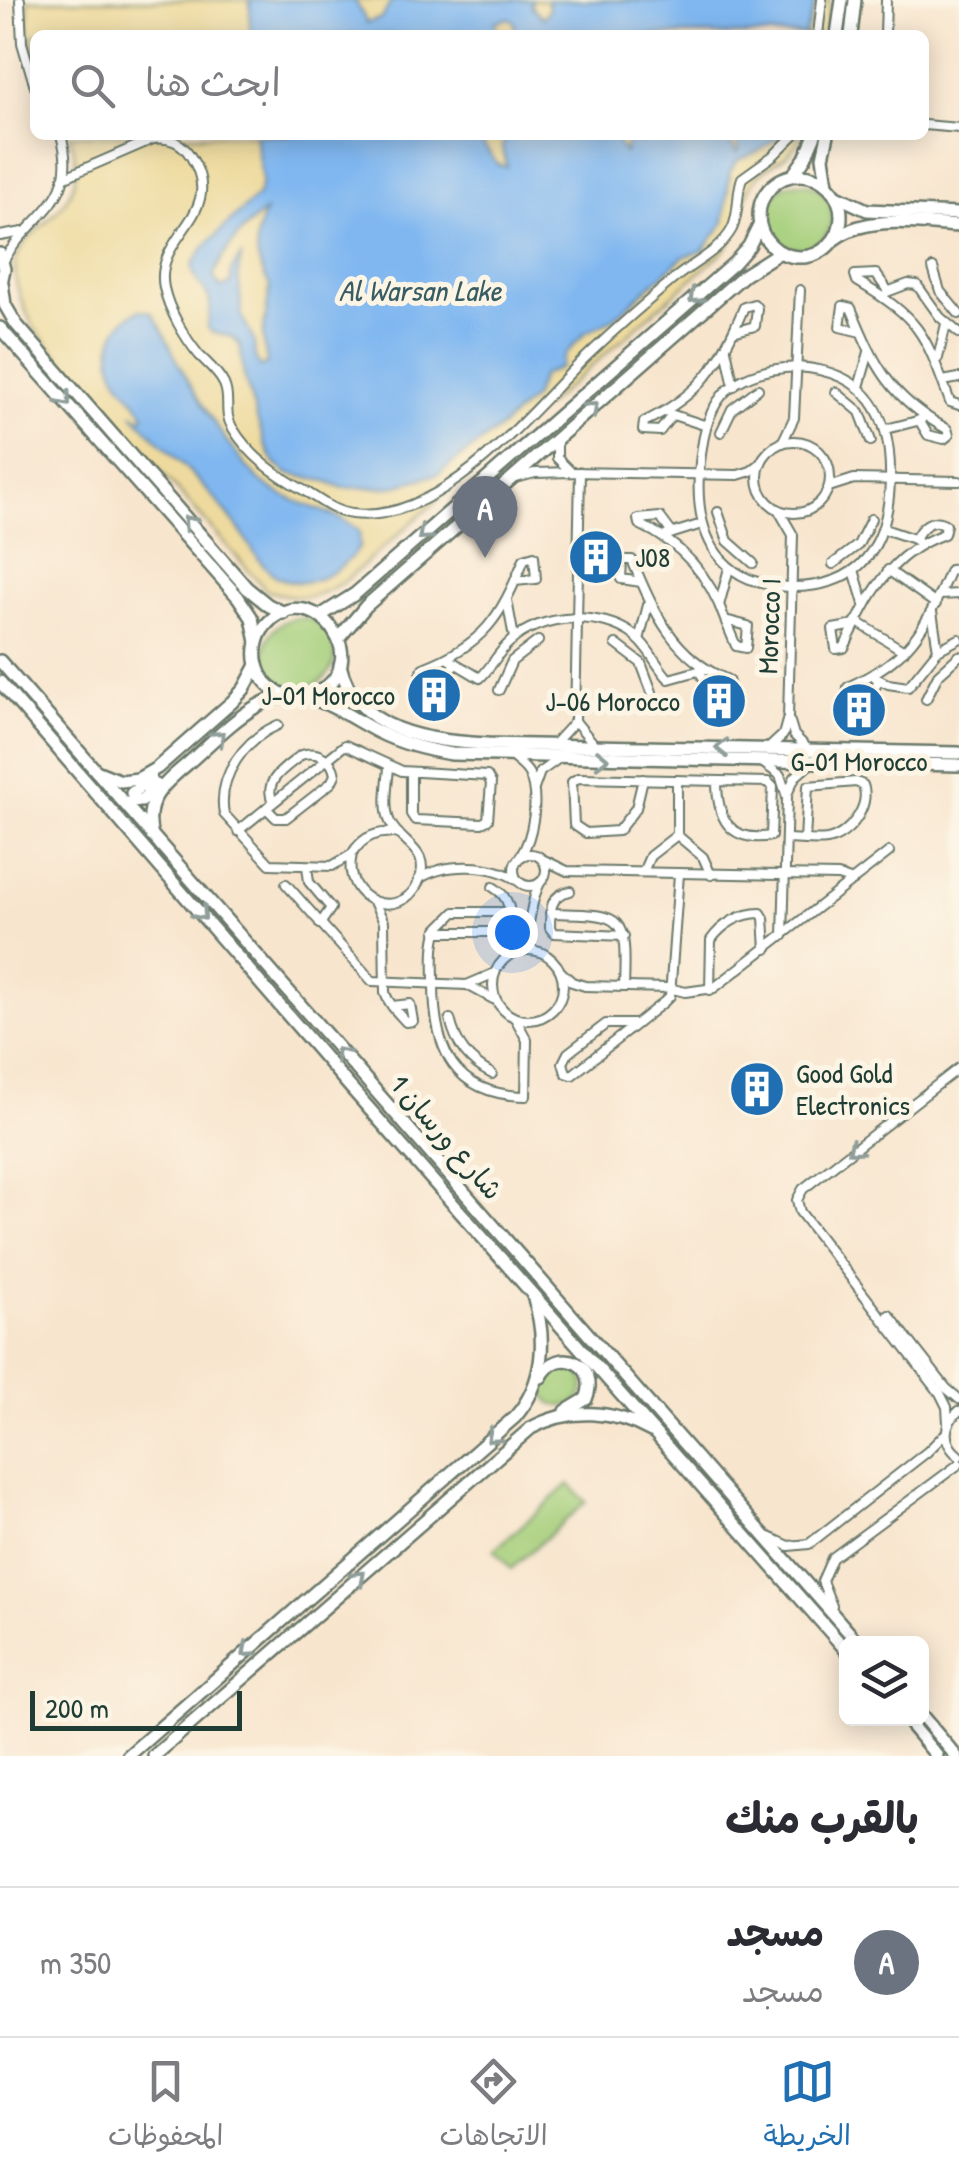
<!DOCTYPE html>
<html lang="ar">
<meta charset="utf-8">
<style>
body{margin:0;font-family:"Patrick Hand","Playpen Sans Arabic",sans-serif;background:#f7f7f7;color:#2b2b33;direction:rtl}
.controls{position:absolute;right:30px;bottom:30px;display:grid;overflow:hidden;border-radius:15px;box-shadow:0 5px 25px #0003}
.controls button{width:90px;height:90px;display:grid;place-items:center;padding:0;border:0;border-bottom:2px solid #e1e1e2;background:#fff;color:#2b2b33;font:50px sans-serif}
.scale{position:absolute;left:30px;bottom:25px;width:212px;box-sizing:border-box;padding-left:10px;border:5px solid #1f3d34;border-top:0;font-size:28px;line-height:35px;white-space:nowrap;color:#1f3d34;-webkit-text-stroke:8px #fcf5e5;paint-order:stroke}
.you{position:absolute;left:512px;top:932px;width:35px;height:35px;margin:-25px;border:8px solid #fff;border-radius:50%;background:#1a73e8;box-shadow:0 0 0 15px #1a73e833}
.badge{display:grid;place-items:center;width:65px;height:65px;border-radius:50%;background:#1f6fb2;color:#fff;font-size:32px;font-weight:700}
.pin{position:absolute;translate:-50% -82px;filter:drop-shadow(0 2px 5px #0008)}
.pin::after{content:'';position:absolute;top:52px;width:35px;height:30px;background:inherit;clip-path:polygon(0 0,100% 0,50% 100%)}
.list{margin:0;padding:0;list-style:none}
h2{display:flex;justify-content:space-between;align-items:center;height:130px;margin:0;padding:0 40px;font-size:42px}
h2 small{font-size:32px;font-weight:400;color:#7c7c81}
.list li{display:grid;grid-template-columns:65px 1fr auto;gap:30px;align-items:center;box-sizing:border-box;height:150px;padding:0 40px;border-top:2px solid #e1e1e2}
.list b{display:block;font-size:38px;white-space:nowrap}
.list p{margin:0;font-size:32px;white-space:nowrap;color:#7c7c81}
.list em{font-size:32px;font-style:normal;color:#7c7c81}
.icon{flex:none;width:55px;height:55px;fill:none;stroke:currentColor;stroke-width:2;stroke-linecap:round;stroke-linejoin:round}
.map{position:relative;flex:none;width:959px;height:1756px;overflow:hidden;direction:ltr}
.search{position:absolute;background:#fff;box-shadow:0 5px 25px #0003;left:30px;right:30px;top:30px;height:110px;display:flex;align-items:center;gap:25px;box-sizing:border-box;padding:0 35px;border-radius:15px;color:#7c7c81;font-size:38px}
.sheet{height:280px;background:#fff}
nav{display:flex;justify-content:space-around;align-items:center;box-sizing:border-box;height:140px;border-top:2px solid #e1e1e2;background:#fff;font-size:28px;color:#7c7c81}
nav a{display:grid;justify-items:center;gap:5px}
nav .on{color:#1f6fb2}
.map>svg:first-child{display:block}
.green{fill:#a6cf7b;stroke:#628658;stroke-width:2.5}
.sand{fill:#eeda9e;stroke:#868c69;stroke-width:2.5}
.water{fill:#80b7f0;stroke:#507a92;stroke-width:2.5;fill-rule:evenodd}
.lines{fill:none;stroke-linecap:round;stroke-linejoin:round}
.street-casing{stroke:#6b786a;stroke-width:12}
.secondary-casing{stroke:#6b786a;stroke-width:16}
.street{stroke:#fff;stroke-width:8}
.secondary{stroke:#fff;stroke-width:11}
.oneway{stroke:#8f9e9a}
.labels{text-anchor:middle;stroke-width:10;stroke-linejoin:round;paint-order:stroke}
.poi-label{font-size:28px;fill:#1f3d34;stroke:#fcf5e5;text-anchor:start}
.street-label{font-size:28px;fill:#1f3d34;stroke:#fcf5e5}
.water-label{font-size:30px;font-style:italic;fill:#375c63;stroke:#fcf5e5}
</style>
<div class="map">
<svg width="959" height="1756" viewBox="0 0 959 1756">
<rect width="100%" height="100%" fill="#fcf5e5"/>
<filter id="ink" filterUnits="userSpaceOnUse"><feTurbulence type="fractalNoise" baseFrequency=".01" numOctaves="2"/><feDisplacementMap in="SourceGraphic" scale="20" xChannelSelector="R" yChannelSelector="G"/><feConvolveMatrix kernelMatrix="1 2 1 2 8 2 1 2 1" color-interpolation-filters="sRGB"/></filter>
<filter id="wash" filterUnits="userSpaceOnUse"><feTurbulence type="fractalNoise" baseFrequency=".0048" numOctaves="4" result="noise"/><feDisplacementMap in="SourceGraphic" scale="40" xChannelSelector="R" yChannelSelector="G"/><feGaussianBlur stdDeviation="2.25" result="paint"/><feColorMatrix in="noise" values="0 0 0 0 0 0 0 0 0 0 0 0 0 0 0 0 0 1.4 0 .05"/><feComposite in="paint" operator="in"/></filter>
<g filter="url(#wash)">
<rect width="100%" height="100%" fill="#f8e5ce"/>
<g class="green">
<circle cx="799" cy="216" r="33"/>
<circle cx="300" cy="653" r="35"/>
<circle cx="563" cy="1385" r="21"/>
<path d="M569 1484 586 1502 511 1569 494 1550Z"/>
</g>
<g class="sand">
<path d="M28 0H830L825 35H35V64L29 33Z"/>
<path d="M69 135H801C790 162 772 159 756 178 739 200 742 229 725 250L346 580C315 600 303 600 267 591L33 327C25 307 14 288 15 266 17 224 100 213 69 135Z"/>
</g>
<g class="water">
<path d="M250 0H355L367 23 382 18 392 0H532L531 6 543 18 549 9 547 0 816 1 805 35H514L515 22 509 18 495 22 498 35H250Z"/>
<path d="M255 135H476L498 165 507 167 502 147 504 140 500 135H616L619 146 625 153 628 135H724L737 153 739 150 736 135H781L761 150 738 160 730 171 724 223 703 251 683 257 614 318 585 333 564 356 560 368 542 375 533 398 500 428 438 474 392 487 343 488 326 481 288 474 275 464 265 445 244 376 240 345 232 337 211 332 207 326C219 286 195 294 192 265L207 244 258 195 262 181ZM266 211C251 238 254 260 270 286L263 336 267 364 260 367 255 357 254 341 242 317 238 272 242 255 231 271V284L221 288 213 276C225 249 243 227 266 211Z"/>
<path d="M140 310 151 312C163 328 168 343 177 360 195 394 237 465 268 487 296 506 333 509 359 531L360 547C341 571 311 591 280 578 264 571 254 552 245 538 215 492 170 454 132 413L141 418 145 415C137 401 124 390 117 377 104 350 113 322 140 310Z"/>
</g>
</g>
<g filter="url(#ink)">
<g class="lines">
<g class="street-casing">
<g id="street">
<path d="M20 0 22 43 35 87"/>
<path d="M818 35 822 0"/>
<path d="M885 35 886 0"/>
<path d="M924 125 959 128"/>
<path d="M63 178 153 139C170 137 182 142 191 157 228 215 153 235 164 288 169 311 185 338 199 355 208 364 219 373 224 384 231 399 223 412 232 427 250 457 275 474 305 491 320 500 334 512 352 514 442 525 528 414 584 359 613 331 644 304 675 278 693 263 720 251 732 229 740 213 736 194 742 178L774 155 794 135"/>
<path d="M0 236 23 232"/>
<path d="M3 262C29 214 81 203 61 135"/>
<path d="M933 268 940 291 959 314"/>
<path d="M888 291 876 274 855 275 857 281C922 320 925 334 950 402L959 405"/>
<path d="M887 292 908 284 917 285 940 317 959 333"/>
<path d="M861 332 840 327 843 306 851 308C875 366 890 398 947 429L949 435 944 439 928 435 919 420"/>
<path d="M726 349 734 386"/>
<path d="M938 358 946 324"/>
<path d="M798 367C868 372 892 415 890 481 888 546 861 588 790 587 721 585 695 538 699 474 704 405 722 370 798 367Z"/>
<path d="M943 381 959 378"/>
<path d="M859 387 869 352"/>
<path d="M836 392 860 412 871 441"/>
<path d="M670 414 704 425"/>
<path d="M672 415 660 431 643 430 644 422C702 394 720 364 744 307L754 304 757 308 755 326 733 332"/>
<path d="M886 429 921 420"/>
<path d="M721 432 732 409 758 389"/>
<path d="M557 439V458L571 472"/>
<circle cx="794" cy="477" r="36"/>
<path d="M782 443 794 418 800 290"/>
<path d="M515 478 535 473 571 472 738 475 751 471 761 463"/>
<path d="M829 487 854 479 959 481"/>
<path d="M718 512 728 541 753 563"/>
<path d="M884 529 917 540"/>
<path d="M672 533 660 517 638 519 639 524C681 543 710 576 725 620L748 626 746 648 736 646 725 620"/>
<path d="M667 535 702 524"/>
<path d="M833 564 858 545 871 519"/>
<path d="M854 570 864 604"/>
<path d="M888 570 936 604"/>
<path d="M641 582 621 579 622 560H632C654 612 673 657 728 680L730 687 723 690 709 687 699 671"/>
<path d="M940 595 959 594"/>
<path d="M507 600 514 638"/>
<path d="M720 602 729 568"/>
<path d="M932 612 938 650"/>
<path d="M856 621 904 651"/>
<path d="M855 625 833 629 836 649 844 648C868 598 888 554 944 534L946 525C933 516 920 527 915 540"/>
<path d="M639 640 648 605"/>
<path d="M616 644 641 663 652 692"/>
<path d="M448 659 480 678C491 668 498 652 510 642 541 613 601 610 635 636 650 648 656 666 669 679L705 669"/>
<path d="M455 664 446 677 421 673 423 668C483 645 502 617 524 559L534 556 536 579 515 581"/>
<path d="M876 678 888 684 908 687 938 650 959 639"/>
<path d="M879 680 870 697 847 695 848 687C912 656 923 633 950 570L959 569"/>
<path d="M499 690 512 661 538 641"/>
<path d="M926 699 938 675 959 656"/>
<path d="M575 721 594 744"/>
<path d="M790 722 794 735 809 750"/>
<path d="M278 725C245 739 217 776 224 814L270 864 332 866 351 855"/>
<path d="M554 744 575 721 580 472"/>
<path d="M769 748 783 735 788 717 793 535 778 509"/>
<path d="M511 756C517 762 525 766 529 774 540 798 533 837 520 857"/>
<path d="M763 763 780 775 787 797 783 936"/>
<path d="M389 767C388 783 383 807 390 822 400 844 432 850 419 881 401 924 340 901 352 854 363 836 378 830 399 834"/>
<path d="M643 779 636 808 618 831 586 833 574 825 572 782 578 778 768 782 773 787 771 836C729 843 717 818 717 781"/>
<path d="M677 780V835"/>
<path d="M534 789 540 772 558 759"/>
<path d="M788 792 795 777 811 763"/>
<path d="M266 808 276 818H286L331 783 335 775C333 759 317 750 301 755 286 768 262 780 273 802"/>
<path d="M238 831 345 745 402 771 487 776 491 783 488 820 482 823 415 820 411 814V773"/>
<path d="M786 839C799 839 814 842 827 840 849 836 871 806 863 785L856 782 808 786 805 840"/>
<circle cx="530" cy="870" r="16"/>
<path d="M542 859 567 871 838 876 853 881"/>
<path d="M307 866 309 882 331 908 320 924"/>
<path d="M643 872 650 856 677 835 703 857 711 875"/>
<path d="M419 879C445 862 493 863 518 881"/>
<path d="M286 884 372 981 467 985 495 973"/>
<path d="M570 891C550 895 550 910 550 928L554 933 624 936"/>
<path d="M374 902 384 922 385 993C389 1005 398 1013 406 1022L413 1021 410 1004 392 1006"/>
<path d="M510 912H455L438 929C432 946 434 966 434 984 434 1049 453 1095 526 1096L527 1040 515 1018"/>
<path d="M550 913C622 915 627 911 624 987"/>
<path d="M436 932H505C515 915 509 896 493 887"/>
<circle cx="528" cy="985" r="35"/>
<path d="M516 952C534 931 527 906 540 883"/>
<path d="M561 972 572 982 585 986 669 988 685 992 714 988 889 852"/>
<path d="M467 985 493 999"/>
<path d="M710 990 711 940C722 924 741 913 761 913L764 918 766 949"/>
<path d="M450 1019C456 1045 469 1062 492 1074"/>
<path d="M636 1024H606L568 1053 563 1063 566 1073 572 1075 664 1002 670 996 679 874"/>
<path d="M889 1315 946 1388 959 1399"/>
<path d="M959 1411C943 1424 942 1443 959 1456"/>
<path d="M948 1423 947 1407 940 1393 800 1212 797 1200 803 1189 959 1068"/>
<path d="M769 1537 789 1546 809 1544 927 1452 946 1433"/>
<path d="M832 1606 822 1581 832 1558 959 1464"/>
</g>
</g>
<g class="secondary-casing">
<g id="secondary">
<path d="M837 35 842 0"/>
<path d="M851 35 855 0"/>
<circle cx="800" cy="216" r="41"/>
<path d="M793 175 805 158 815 135"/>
<path d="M827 184 823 157 828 135"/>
<path d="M837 196 867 210 959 214"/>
<path d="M836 238C869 214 921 224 959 226"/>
<path d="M0 254 4 269 0 288"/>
<path d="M2 283 5 305 16 324 247 588 268 605 284 613"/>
<path d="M0 328 238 597 252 618 257 642"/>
<path d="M320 616 355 594 734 263 749 246 759 226"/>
<path d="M339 638 366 606 744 275 780 252"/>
<path d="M0 661 859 1644"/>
<path d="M340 665C356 733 429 741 488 744L959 753"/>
<path d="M0 682 351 1088 846 1650"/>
<path d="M287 696C274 691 264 684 259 671 253 656 255 639 265 626 312 570 385 670 308 696"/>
<path d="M96 771 121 781 138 779 157 768 232 702 244 689 257 665"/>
<path d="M150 779 132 793 134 801H142L156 785"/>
<path d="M152 836C143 802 161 786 186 765 208 746 231 721 257 706 302 679 339 712 378 732 402 744 426 750 452 754L959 765"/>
<path d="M541 1377C558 1344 601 1364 586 1399L566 1411"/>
<path d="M922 1716 956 1756"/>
<path d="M905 1718 937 1756"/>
<path d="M128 1756 515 1417C545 1383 547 1337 533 1296"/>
<path d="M154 1756 531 1428C569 1407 614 1410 651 1431"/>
</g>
</g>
<use href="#street" class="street"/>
<use href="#secondary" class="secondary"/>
</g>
<defs><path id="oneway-chevron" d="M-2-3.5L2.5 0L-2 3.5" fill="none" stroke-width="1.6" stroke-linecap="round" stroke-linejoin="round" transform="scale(2.5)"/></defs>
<g class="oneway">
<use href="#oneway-chevron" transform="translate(695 297) rotate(139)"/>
<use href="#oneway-chevron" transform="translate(65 400) rotate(49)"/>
<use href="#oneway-chevron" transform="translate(592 408) rotate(-41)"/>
<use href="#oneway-chevron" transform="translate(189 522) rotate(-131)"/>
<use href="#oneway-chevron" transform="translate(424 534) rotate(139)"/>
<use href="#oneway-chevron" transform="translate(219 737) rotate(-41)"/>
<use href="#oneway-chevron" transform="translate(722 748) rotate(-179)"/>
<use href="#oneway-chevron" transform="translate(602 759) rotate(1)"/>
<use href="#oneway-chevron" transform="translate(201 914) rotate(49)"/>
<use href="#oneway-chevron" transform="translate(341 1054) rotate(-131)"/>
<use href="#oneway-chevron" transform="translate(854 1149) rotate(142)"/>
<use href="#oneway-chevron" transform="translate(493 1437) rotate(139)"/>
<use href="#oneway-chevron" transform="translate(359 1577) rotate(-42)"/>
<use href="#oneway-chevron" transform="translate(248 1651) rotate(139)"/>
</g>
</g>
<defs>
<g id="building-disc" transform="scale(2.875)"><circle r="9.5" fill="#1f6fb2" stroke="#fcf5e5"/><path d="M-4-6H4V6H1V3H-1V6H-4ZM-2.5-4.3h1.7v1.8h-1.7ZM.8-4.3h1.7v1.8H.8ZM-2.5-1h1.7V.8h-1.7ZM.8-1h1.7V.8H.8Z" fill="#fff"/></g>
</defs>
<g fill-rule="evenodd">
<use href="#building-disc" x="596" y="557"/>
<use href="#building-disc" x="434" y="695"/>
<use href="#building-disc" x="719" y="701"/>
<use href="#building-disc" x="859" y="710"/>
<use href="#building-disc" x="757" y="1089"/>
</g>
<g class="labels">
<g class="poi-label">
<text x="635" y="567">J08</text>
<text x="395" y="705" text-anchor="end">J-01 Morocco</text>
<text x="680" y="711" text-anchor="end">J-06 Morocco</text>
<text x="859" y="771" text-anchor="middle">G-01 Morocco</text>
<text x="796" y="1083">Good Gold<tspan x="796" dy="32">Electronics</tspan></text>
</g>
<g class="street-label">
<text transform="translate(769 626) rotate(-88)" y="10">Morocco I</text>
<text transform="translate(447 1137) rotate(49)" y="10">شارع ورسان 1</text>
</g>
<g class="water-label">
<text x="420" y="301">Al Warsan Lake</text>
</g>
</g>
</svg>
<div class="controls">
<button><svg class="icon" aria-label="layers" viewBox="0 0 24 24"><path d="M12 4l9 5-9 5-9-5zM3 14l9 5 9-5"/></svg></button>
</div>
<div class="scale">200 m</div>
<div class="you"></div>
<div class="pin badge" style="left:485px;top:558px;background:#6b7280">A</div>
<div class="search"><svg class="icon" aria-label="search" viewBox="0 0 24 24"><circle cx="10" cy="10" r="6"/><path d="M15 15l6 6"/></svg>ابحث هنا</div>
</div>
<section class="sheet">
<h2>بالقرب منك<small></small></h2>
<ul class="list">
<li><span class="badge" style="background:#6b7280">A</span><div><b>مسجد</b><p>مسجد</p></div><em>350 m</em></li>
</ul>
</section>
<nav>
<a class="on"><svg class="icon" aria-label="map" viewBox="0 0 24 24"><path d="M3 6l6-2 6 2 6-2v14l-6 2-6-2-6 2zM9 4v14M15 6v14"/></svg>الخريطة</a>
<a><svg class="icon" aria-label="directions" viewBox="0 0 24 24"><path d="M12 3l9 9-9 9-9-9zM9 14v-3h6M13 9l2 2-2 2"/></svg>الاتجاهات</a>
<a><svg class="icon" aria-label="saved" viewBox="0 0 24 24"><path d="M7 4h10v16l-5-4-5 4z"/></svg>المحفوظات</a>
</nav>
